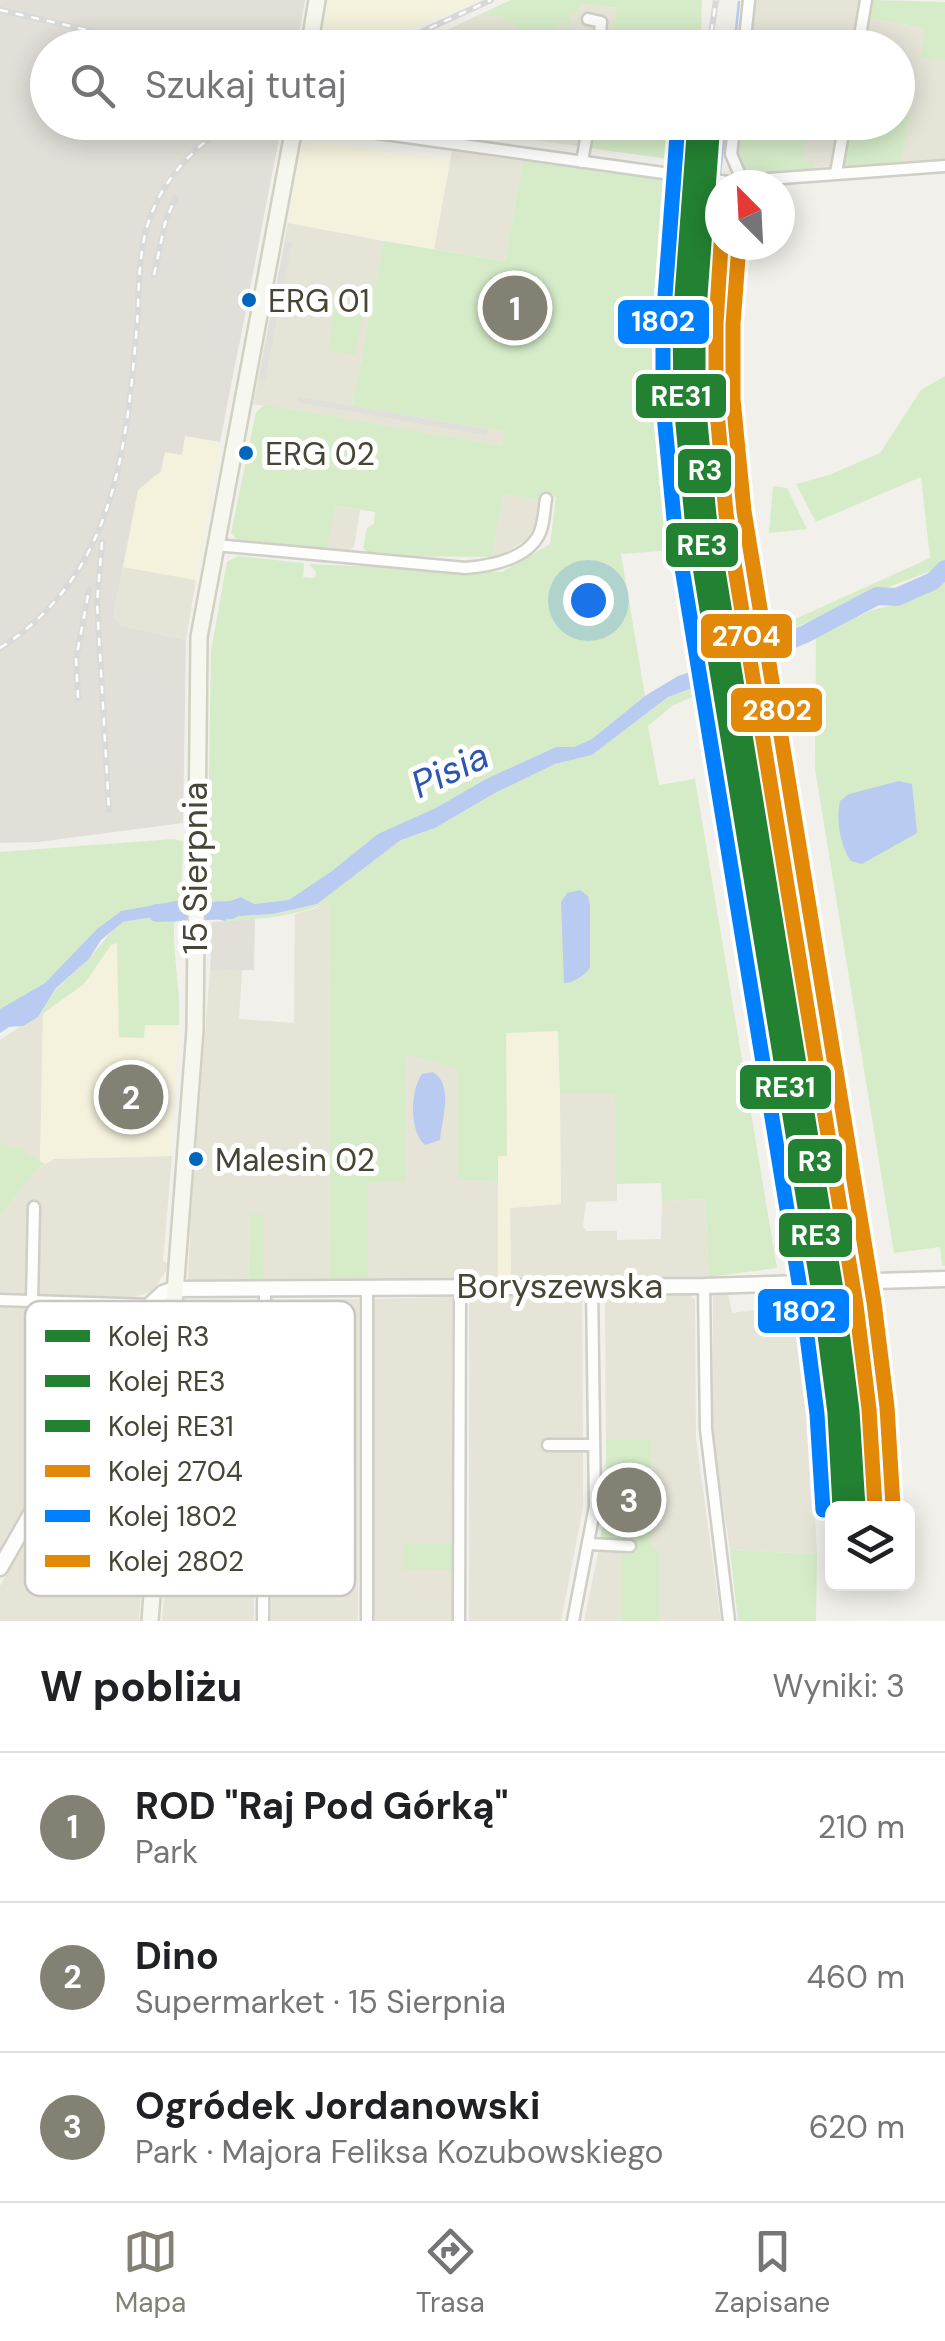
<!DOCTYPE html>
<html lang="pl">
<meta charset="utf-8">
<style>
body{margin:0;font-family:"DM Sans",sans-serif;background:#f2f2f2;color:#202124}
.controls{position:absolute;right:30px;bottom:30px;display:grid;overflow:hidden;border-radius:15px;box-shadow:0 5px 25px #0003}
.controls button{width:90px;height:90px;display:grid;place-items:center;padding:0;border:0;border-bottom:2px solid #e0e0e0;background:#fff;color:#202124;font:50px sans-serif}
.compass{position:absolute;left:705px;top:170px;width:90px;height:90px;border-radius:50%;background:#fff;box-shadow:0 5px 25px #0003;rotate:336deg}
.you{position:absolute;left:588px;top:600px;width:35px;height:35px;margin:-25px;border:8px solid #fff;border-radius:50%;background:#1a73e8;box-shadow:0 0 0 15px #1a73e833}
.badge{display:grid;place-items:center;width:65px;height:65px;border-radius:50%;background:#828174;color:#fff;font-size:32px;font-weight:700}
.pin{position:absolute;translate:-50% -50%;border:5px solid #fff;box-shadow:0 2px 10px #0006}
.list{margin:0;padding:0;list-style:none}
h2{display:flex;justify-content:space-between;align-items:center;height:130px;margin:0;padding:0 40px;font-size:42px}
h2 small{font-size:32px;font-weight:400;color:#757577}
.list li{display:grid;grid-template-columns:65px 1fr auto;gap:30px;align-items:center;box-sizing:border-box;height:150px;padding:0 40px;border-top:2px solid #e0e0e0}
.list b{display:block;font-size:38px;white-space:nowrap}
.list p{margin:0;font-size:32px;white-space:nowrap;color:#757577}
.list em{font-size:32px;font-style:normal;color:#757577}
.icon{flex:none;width:55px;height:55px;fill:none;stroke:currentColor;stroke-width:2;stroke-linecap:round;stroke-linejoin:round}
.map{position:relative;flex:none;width:945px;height:1621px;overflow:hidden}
.search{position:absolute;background:#fff;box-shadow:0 5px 25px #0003;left:30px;right:30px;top:30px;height:110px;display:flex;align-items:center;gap:25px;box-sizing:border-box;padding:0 35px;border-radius:55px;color:#757577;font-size:38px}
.sheet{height:580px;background:#fff}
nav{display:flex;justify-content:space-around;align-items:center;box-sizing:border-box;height:140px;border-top:2px solid #e0e0e0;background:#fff;font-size:28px;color:#757577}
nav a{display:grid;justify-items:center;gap:5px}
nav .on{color:#828174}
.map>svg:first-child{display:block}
.residential{fill:#e5e4d7}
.commercial{fill:#f4f1dc}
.industrial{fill:#e1dfd8}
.green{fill:#d6ecc9}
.parking{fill:#e0dfda}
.water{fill:#b9cbf0}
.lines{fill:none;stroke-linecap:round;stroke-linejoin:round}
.stream{stroke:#b9cbf0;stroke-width:2.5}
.river{stroke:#b9cbf0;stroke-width:18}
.minor-casing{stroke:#cfcec7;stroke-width:15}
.tertiary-casing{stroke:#cfcec7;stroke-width:19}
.secondary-casing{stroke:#d1d1c2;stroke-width:20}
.minor{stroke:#fdfdfc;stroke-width:10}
.tertiary{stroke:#fdfdfc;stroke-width:14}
.secondary{stroke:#f6f7ee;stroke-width:15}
.rail-casing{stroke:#d9d9d8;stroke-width:6}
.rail{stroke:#fff;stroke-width:2.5;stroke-dasharray:8;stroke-linecap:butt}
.rail-1-casing{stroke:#fff;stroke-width:22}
.rail-2-casing{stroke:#fff;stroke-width:22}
.rail-3-casing{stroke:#fff;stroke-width:22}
.rail-4-casing{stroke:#fff;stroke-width:22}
.rail-5-casing{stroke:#fff;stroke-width:22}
.rail-6-casing{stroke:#fff;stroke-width:22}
.rail-1{stroke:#238132;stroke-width:15}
.rail-2{stroke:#238132;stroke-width:15}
.rail-3{stroke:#238132;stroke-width:15}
.rail-4{stroke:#e38908;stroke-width:15}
.rail-5{stroke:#0080ff;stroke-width:15}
.rail-6{stroke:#e38908;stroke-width:15}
.bus-dot{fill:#0065bd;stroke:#fff;stroke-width:4}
.labels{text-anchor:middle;stroke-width:10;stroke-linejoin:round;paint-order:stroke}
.bus-label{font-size:32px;fill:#474535;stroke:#fff;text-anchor:start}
.street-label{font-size:35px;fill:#474535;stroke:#fff}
.water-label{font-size:38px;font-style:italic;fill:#2c56b6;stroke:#fff}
.key{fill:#fff;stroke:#c8c7c2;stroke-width:2.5}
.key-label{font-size:28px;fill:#474535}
.line-badge{stroke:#fff;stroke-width:4}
.badge-label{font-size:28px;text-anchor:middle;font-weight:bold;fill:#fff}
</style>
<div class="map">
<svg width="945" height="1621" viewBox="0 0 945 1621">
<rect width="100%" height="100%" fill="#f1f0ea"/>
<g class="residential">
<path d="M511 0 580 4 702 18 700 47 613 36 610 47 408 48Z"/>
<path d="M755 0H860L852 47H750Z"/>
<path d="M869 18 926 28 920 56 945 61V159L901 162 915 86 898 83V48H864Z"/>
<path d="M537 123H692L689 151 670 150 669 159 535 140Z"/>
<path d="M742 123H839L832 166 815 167 802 162 804 140 741 128Z"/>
<path d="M452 151 523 161 505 261 434 249Z"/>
<path d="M288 223 384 241 352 406 505 431 502 446 253 404Z"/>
<path d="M503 494 539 500 533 536 498 557H492Z"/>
<path d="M334 506 360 510 354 547 346 553 326 550Z"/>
<path d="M123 567 196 580 186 640 121 626 113 617Z"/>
<path d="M329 900 330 1282H263V1215H250L248 1283 190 1282 188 1279 191 1214 210 971 242 970 239 1019 294 1023 295 914 316 908Z"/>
<path d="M43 1012 40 1162 19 1148 0 1143V1040Z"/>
<path d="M405 1055 457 1067V1180L498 1181V1279L368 1281V1183L405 1181Z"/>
<path d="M560 1094H616L617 1201 586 1202 583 1226 586 1231H617V1240L661 1239 662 1201 705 1199 709 1277 511 1278 510 1208 561 1204Z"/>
<path d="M172 1156 163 1261 167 1263 166 1271 152 1291 135 1297 117 1299 38 1296 41 1203 31 1202 26 1296 0 1295V1216L36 1170 54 1159Z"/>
<path d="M728 1293 732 1313 796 1304 808 1386 817 1554 730 1550 713 1438V1294Z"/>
<path d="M689 1294 695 1300 696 1439 721 1621H659V1551L651 1550V1440H606L605 1300 611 1295Z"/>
<path d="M582 1295 583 1441H547L542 1445 547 1450H583V1508L561 1621H469V1297Z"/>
<path d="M452 1297V1544H404V1570H452V1621H372L373 1299Z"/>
<path d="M359 1299 358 1621H271L273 1308 280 1300Z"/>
<path d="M249 1300 256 1308 254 1540 169 1535 178 1406 220 1405 223 1351H182L186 1303Z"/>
<path d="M0 1307 110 1311 126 1315 125 1323 131 1326 0 1551Z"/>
<path d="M156 1311 162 1312 139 1621H0V1586L92 1422H96L117 1386 115 1384Z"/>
<path d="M599 1549 622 1550V1621H584Z"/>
<path d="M166 1572 254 1576V1621H162Z"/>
</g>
<g class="commercial">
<path d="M330 0H480L384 38 347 47H321Z"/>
<path d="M313 141 450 161 434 249 288 223 303 146Z"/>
<path d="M185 436 220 442 196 580 123 567 138 490 161 471 164 452Z"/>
<path d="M117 942 144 1025H179L170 1156 54 1159 45 1164 40 1162 43 1012 84 984 111 945Z"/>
<path d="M558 1031 561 1204 510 1208 511 1278 498 1279V1156L507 1155 505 1033Z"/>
</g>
<g class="industrial">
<path d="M0 0H305L297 47 48 48V122L282 123 220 442 185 436 182 455 165 452 161 471 138 490 113 617 121 626 186 640 183 823 38 842 0 843Z"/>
<path d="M255 919 254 970 210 971 212 922Z"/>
</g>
<g class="green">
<path d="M511 0H702L700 47 612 36 616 8 581 4 579 12 570 14 569 25 558 23 554 47H514L517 24 504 22V17L481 14Z"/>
<path d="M872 0 945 2V61L920 57 925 28 869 18Z"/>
<path d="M898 83 915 86 901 162 843 167 851 123 898 122Z"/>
<path d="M600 123H692L689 151 670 150 669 159 589 148 591 136 598 137Z"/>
<path d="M738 128 805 140 803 161H814L815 167 832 166 747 176 735 150Z"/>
<path d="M523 161 666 179C654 301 658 422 673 543L661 551 621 554 645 696 592 739 574 747H556L486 779 289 900 254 904 241 897 225 903H207L211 651 227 562 238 556 304 563 303 577 315 578 316 572 309 564 502 572 550 544 556 497 540 494 539 500 503 494 492 557 371 556 363 548 367 528 374 524 375 512 335 506 326 550 238 541 231 533 256 412 265 405 502 446 504 431 352 406 384 241 505 261Z"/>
<path d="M335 305 364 310 355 355 328 351Z"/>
<path d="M945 376V562L936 569 852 601 741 653 740 644 930 558 921 477 816 522 796 484 829 475 880 453 921 390Z"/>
<path d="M773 486 787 488 807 529 769 533Z"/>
<path d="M945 577V1266H942L940 1247 894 1253 815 769 816 637 872 610 904 603Z"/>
<path d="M730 674 731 680 672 706 648 726 659 785 695 779 777 1268 709 1277 705 1199 662 1201 661 1183 616 1184 615 1094H560L558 1031 506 1033 507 1156H498V1181L457 1180V1068L406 1055 405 1182 368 1183V1281L330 1282 329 901C297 917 261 919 225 921V917L273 914 317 904 401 840 435 828 495 793 555 764 592 755 668 697Z"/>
<path d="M173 839 183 841 181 900 121 911 97 929 45 983 0 1009V852Z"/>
<path d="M153 917H181L174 923C173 958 181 991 179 1025H145L144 1038 119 1037 117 943 111 945 84 984 38 1017 56 989 89 959 114 928 124 922Z"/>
<path d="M0 1143 19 1148 45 1164 36 1170 0 1216Z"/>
<path d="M250 1214 264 1215 263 1282 248 1283Z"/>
<path d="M606 1440H651V1549L659 1550V1621H622V1550H634V1541L600 1540 606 1510Z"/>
<rect x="404" y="1544" width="48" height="26"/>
<path d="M730 1550 817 1554 816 1621H738Z"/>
</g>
<g class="parking">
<path d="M243 215 263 219 239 346 219 342Z"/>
<path d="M285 241 292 242 265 380 259 379Z"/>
<path d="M298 397 352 406 488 429 486 435 297 402Z"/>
<path d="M139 677 163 684V717L157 719 163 720V757H139Z"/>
</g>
<g class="water">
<path d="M726 651 730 674 668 697 592 755 555 764 495 793 435 828 401 840 317 904 273 914 225 917V921L207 917V903H225L241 897 254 904 289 900 332 871 378 834 436 808 486 779 556 747H574L592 739 645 696 678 676 706 667 717 655Z"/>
<path d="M899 781 912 784 917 833 862 864 851 861C840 846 836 820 840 801L849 794Z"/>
<path d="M580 890 588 896 590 905V967C586 975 573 983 564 983L561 902 567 893Z"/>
<path d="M181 900V917H153L123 922 101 940 89 959 56 988 38 1017 23 1026 9 1027 0 1033V1009L45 983 97 929 121 911Z"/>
<path d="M433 1072C454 1085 442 1119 440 1140L425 1145C409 1131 410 1091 422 1074Z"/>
</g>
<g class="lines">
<g class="stream">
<path d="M734 48 739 2"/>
<path d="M720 173 726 122"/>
<path d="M700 189 692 352 703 570"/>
<path d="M717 243 718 189"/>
</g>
<g class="river">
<path d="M706 676 805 634 877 596 897 597 933 581 945 569"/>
<path d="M157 913 231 910"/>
</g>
<g class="minor-casing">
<g id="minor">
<path d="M588 19 601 22 599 48"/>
<path d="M744 48 749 0"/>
<path d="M858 48 866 0"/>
<path d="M299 122 728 182 945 166"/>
<path d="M735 122 731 154 743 182"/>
<path d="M582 162 589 122"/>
<path d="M836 173 845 122"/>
<path d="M215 545 465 568C489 566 523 560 537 538 544 528 544 511 546 499"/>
<path d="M704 1286 706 1429 729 1621"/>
<path d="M0 1300 150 1305"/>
<path d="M32 1301 34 1207"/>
<path d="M548 1445H594"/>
<path d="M588 1544 630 1546"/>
<path d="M263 1621 265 1288"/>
<path d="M367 1621V1288"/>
<path d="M459 1621 460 1287"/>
<path d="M573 1621 595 1506 592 1286"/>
</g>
</g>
<g class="tertiary-casing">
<path id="tertiary" d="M0 1568 150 1305 163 1293 175 1289 704 1286 945 1279"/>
</g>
<g class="secondary-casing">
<g id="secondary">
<path d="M309 48 317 0"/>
<path d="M150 1621 195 1030 199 637 295 122"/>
</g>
</g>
<use href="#minor" class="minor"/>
<use href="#tertiary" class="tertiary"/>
<use href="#secondary" class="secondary"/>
<g class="rail-casing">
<g id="rail">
<path d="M0 10 166 48"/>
<path d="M386 48 491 0"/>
<path d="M709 48 716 0"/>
<path d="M691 158 696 122"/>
<path d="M154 275 165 223 175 198"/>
<path d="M102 542 97 603 109 810"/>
<path d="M0 648C115 575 126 451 137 326 139 294 138 258 147 227 160 181 193 148 231 122"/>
<path d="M78 698 76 659 89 590"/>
</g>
</g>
<use href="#rail" class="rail"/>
<g class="rail-1-casing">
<path id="rail-1" d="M713 122 698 323V401L709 516 839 1308 852 1411 858 1508"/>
</g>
<g class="rail-2-casing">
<path id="rail-2" d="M701 122 687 316 688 395 693 475 709 597 828 1310 840 1400 846 1508"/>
</g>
<g class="rail-3-casing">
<path id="rail-3" d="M695 122 680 323 681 403 692 518 822 1311 835 1413 840 1508"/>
</g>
<g class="rail-4-casing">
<path id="rail-4" d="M721 245 716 324V400L726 514 856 1305 869 1409 875 1507"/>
</g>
<g class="rail-5-casing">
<path id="rail-5" d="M678 122 663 323V404L674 519 804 1313 817 1414 823 1510"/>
</g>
<g class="rail-6-casing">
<path id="rail-6" d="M739 245 733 324V399L744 511 874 1302 887 1407 893 1506"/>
</g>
<use href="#rail-1" class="rail-1"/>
<use href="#rail-2" class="rail-2"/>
<use href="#rail-3" class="rail-3"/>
<use href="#rail-4" class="rail-4"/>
<use href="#rail-5" class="rail-5"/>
<use href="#rail-6" class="rail-6"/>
</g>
<g class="bus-dot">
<circle cx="249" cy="300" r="9"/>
<circle cx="246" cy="453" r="9"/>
<circle cx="196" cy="1159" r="9"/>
</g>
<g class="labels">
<g class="bus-label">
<text x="268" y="312">ERG 01</text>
<text x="265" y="465">ERG 02</text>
<text x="215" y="1171">Malesin 02</text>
</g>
<g class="street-label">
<text transform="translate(195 868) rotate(-90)" y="12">15 Sierpnia</text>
<text x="560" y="1298">Boryszewska</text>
</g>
<g class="water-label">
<text transform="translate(450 770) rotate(-25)" y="13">Pisia</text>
</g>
</g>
<rect x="25" y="1301" width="330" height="295" rx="15" class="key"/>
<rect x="45" y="1330" width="45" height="12" fill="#238132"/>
<rect x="45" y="1375" width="45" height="12" fill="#238132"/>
<rect x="45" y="1420" width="45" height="12" fill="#238132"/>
<rect x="45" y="1465" width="45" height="12" fill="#e38908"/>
<rect x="45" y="1510" width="45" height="12" fill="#0080ff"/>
<rect x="45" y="1555" width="45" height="12" fill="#e38908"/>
<g class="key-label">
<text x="108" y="1346">Kolej R3</text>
<text x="108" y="1391">Kolej RE3</text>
<text x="108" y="1436">Kolej RE31</text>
<text x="108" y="1481">Kolej 2704</text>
<text x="108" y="1526">Kolej 1802</text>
<text x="108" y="1571">Kolej 2802</text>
</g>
<g class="line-badge">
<rect x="616" y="298" width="95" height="48" rx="10" fill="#0080ff"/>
<rect x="634" y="372" width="94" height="48" rx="10" fill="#238132"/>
<rect x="676" y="447" width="57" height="48" rx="10" fill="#238132"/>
<rect x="664" y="521" width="76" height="48" rx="10" fill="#238132"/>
<rect x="699" y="612" width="95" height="48" rx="10" fill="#e38908"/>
<rect x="729" y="686" width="95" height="48" rx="10" fill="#e38908"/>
<rect x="738" y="1063" width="95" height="48" rx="10" fill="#238132"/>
<rect x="786" y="1137" width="58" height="48" rx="10" fill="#238132"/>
<rect x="777" y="1211" width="77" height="48" rx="10" fill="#238132"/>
<rect x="756" y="1287" width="95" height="48" rx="10" fill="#0080ff"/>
</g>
<g class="badge-label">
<text x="663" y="331">1802</text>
<text x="681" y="406">RE31</text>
<text x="705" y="480">R3</text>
<text x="702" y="555">RE3</text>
<text x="746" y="646">2704</text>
<text x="777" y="720">2802</text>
<text x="785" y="1097">RE31</text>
<text x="815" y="1171">R3</text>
<text x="816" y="1245">RE3</text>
<text x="804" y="1321">1802</text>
</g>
</svg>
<div class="controls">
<button><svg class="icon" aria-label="layers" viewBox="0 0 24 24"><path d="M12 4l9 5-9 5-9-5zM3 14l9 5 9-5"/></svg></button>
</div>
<svg class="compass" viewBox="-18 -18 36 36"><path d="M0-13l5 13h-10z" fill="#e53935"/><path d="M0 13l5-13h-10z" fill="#757577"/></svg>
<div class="you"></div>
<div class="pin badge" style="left:515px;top:308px">1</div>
<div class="pin badge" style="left:131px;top:1097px">2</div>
<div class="pin badge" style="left:629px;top:1500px">3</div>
<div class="search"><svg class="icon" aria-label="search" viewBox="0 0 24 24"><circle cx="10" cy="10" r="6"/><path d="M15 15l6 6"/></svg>Szukaj tutaj</div>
</div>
<section class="sheet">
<h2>W pobliżu<small>Wyniki: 3</small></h2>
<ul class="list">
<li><span class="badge">1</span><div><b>ROD &quot;Raj Pod Górką&quot;</b><p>Park</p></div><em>210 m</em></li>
<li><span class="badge">2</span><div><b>Dino</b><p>Supermarket · 15 Sierpnia</p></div><em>460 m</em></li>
<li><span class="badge">3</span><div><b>Ogródek Jordanowski</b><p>Park · Majora Feliksa Kozubowskiego</p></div><em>620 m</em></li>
</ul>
</section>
<nav>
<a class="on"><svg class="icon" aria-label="map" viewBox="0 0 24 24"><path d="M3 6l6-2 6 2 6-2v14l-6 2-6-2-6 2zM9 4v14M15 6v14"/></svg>Mapa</a>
<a><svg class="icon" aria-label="directions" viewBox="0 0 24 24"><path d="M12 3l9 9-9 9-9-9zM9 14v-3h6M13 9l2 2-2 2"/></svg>Trasa</a>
<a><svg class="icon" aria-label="saved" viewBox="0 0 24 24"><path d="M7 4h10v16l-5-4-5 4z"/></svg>Zapisane</a>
</nav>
